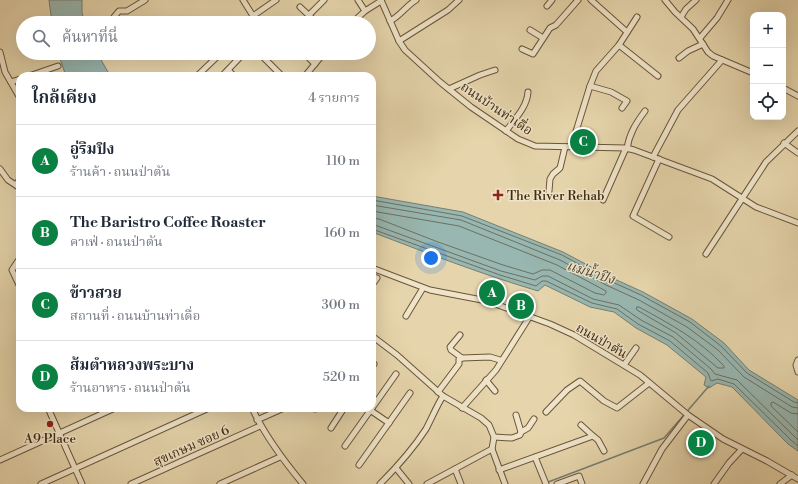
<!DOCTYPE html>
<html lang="th">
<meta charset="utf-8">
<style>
body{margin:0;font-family:"Libre Bodoni","Noto Serif Thai",serif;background:#f2f2f3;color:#1f2937}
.controls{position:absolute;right:12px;top:12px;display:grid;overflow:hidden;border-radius:8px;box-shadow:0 4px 16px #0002}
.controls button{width:36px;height:36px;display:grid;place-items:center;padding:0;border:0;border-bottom:1px solid #e0e1e3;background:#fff;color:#1f2937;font:20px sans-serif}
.you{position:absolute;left:431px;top:258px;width:14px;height:14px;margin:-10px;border:3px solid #fff;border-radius:50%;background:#1a73e8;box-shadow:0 0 0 6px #1a73e833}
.badge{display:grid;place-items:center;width:26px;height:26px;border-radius:50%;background:#0b8043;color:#fff;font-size:13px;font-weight:700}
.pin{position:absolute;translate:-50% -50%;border:2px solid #fff;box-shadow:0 1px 4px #0006}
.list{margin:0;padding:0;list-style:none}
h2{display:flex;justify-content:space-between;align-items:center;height:52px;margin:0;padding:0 16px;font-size:17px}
h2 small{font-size:13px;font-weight:400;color:#747a83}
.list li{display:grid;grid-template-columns:26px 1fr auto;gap:12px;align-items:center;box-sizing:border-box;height:72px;padding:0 16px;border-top:1px solid #e0e1e3}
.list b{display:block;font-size:15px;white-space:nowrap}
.list p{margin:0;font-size:13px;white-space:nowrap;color:#747a83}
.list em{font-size:13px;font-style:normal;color:#747a83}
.icon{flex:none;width:22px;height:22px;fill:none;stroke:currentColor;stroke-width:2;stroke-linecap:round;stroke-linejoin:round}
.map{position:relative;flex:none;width:798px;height:484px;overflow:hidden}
.search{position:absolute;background:#fff;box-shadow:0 4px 16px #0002;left:16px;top:16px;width:360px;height:44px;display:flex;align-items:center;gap:10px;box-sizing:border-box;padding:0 14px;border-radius:22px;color:#747a83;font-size:15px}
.panel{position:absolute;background:#fff;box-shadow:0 4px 16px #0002;left:16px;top:72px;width:360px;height:340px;border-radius:12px}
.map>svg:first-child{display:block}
.water{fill:#98b7b1;stroke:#757f71}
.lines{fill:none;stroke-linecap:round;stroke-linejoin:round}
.shore{stroke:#6c7062;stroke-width:1}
.stream{stroke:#757f71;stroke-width:1.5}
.minor-casing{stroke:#6a5538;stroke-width:7}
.minor{stroke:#efe4c9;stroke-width:5}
.poi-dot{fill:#8f2418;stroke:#efe4c9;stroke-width:1.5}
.labels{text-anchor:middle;stroke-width:3;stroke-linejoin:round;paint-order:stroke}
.street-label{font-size:13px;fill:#412a12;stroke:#efe4c9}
.poi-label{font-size:13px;fill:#412a12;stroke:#efe4c9;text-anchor:start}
.water-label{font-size:14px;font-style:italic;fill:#574d3a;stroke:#efe4c9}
</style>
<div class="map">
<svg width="798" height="484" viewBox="0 0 798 484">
<rect width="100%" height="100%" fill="#e6d5ac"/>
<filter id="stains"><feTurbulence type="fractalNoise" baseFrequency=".005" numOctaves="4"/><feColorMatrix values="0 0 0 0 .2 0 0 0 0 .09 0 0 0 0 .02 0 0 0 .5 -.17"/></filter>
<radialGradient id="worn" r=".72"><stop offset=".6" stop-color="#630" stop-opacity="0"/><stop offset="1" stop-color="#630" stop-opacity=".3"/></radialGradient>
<g class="water">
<path d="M49 0H82V13L85 23H52Z"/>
<path d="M58 53H97L108 72 112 76H66Z"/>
<path d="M372 196 463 212 563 252 610 277 643 292 692 319 724 343 749 370 798 400V451L788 444 732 387 717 383 709 388 704 385 706 377 667 345 636 328 614 312 590 307 545 285 538 291C481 274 427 253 372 232Z"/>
</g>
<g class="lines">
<g class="shore">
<path d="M372 200 462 216 562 255 608 280 641 295 690 322 721 346 747 373 794 402 798 403"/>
<path d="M372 205 461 220 560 260 606 285 639 300 687 327 718 350 744 377 792 407 798 408"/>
<path d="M372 211 459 226 557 265 606 291V293L604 295 595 293 550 270H542L533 274 503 265 438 242 379 219 372 218"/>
<path d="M372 224 501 271 535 280 542 276H548L593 299 619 305 641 320 673 337 711 369 715 374 737 380 798 440"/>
<path d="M372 229 500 275 536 286 542 281H546L592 303 617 309 638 324 670 341 708 373 711 381 718 379 734 384 791 440 798 446"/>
<path d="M637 307H639C670 324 700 340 724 366V368H718L676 333 637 310Z"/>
<path d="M798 414 791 413 773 402 771 403V406L798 432"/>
</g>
<path class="stream" d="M543 484 664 438 709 386"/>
<g class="minor-casing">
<g id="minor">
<path d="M243 0 253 16"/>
<path d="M358 0 365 11"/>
<path d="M381 0 399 41 405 50 440 82 471 107 518 139 535 146 626 148 634 150 712 179 756 207 798 223"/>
<path d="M591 0 627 32"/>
<path d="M665 0 675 12 693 29 708 52 713 56 753 73"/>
<path d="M547 6 552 0"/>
<path d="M300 7 317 23"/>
<path d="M309 15 324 0"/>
<path d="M114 17 119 11H127L145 0"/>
<path d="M681 17 686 9 696 0"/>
<path d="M390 21C400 16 406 6 416 0"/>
<path d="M248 23 253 16 276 0"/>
<path d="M352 23 365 11 381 1"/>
<path d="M530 30 543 38"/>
<path d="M700 38 717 18 728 0"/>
<path d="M399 41 448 10 459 0"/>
<path d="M619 45 658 76"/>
<path d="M522 49 533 54 550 28 556 25 578 0"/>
<path d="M0 52 5 72 20 98"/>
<path d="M259 53 282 76"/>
<path d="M304 53 315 64"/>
<path d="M679 58 688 51 703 44"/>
<path d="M228 70 234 76"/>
<path d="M29 76 58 66"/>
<path d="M197 76 221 53"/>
<path d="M222 76 244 53"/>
<path d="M305 76 324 53"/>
<path d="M11 82 20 79"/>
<path d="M590 86 611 92 627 101 622 108"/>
<path d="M783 88 798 96"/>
<path d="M449 89 480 75 495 70"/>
<path d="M506 131C515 119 527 107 528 92"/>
<path d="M784 143 798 153"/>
<path d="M574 148 573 141 590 86 596 71 619 45 637 17"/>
<path d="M627 149C629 134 636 123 645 111"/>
<path d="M653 157 678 110 722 60"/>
<path d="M659 159 633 216 669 237"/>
<path d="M0 169 8 180 20 188"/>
<path d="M16 185 20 179"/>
<path d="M549 191 550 179 553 174 560 168 565 147"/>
<path d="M603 200 626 148"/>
<path d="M706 254 766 162 798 131"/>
<path d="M20 258 12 270 20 287"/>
<path d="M372 268 430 290 487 301 550 324 574 335 640 375 688 415 723 439 767 461 798 479"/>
<path d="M372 285 377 278"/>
<path d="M406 316 423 288"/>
<path d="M460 335 450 347 451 350 462 358"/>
<path d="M372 336 397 355 443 396 481 418 489 425 494 437 492 449 505 484"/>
<path d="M798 360 796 365 798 372"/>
<path d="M624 365 636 348"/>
<path d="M372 367 374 364"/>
<path d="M486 380 495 391"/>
<path d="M438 392 459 364V359L462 358 490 357 500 360"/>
<path d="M48 408 82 484"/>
<path d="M252 408C265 436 283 460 303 484"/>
<path d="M367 408 389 423"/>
<path d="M372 408 396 374"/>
<path d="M462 408 496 370 530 316"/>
<path d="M315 409V408"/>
<path d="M546 412 567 390 580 381 604 401 617 408 649 383"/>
<path d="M257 420 284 408"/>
<path d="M331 428 344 408"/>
<path d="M521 432 528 428 534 419"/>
<path d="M593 436 598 440 604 451"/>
<path d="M494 437 512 438 520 435 521 432 516 415"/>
<path d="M345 446 372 408"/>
<path d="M535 457 546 484"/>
<path d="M0 460 115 408"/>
<path d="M359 465 410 393"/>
<path d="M396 468 409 484"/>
<path d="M455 469 461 484"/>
<path d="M499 470 593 436 581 425"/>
<path d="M41 484 209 408"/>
<path d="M131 484 260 426"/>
<path d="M220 484 280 457"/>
<path d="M380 484C396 468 413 449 426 429 432 418 436 407 443 396"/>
<path d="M427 484 492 449"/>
<path d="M557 484 579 476 582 484"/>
<path d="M643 484 662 449 688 415"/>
<path d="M714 484 729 463 742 449"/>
<path d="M780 484 792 475"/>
</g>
</g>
<use href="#minor" class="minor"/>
</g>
<g class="poi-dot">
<path d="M496 189h4v4h4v4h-4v4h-4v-4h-4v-4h4z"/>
<circle cx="50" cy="424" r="4"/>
</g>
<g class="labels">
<g class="street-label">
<text transform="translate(497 108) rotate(34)" y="5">ถนนบ้านท่าเดื่อ</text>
<text transform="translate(602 340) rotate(30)" y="5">ถนนป่าตัน</text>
<text transform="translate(191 445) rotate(-24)" y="5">สุขเกษม ซอย 6</text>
</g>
<g class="poi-label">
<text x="507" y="200">The River Rehab</text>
<text x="50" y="443" text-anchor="middle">A9 Place</text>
</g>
<g class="water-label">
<text transform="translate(591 272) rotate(17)" y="5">แม่น้ำปิง</text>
</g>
</g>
<rect width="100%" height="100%" filter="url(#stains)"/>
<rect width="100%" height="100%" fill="url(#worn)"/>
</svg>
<div class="controls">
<button>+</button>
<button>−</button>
<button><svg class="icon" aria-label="locate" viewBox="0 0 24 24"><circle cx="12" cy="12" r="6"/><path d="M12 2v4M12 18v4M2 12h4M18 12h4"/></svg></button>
</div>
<div class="you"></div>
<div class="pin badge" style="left:492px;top:293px">A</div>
<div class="pin badge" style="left:521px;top:306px">B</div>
<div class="pin badge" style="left:583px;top:142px">C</div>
<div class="pin badge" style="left:701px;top:443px">D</div>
<div class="search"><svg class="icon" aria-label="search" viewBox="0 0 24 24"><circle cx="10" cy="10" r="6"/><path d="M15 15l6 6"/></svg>ค้นหาที่นี่</div>
<section class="panel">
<h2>ใกล้เคียง<small>4 รายการ</small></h2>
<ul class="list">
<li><span class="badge">A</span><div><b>อู่ริมปิง</b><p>ร้านค้า · ถนนป่าตัน</p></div><em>110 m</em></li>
<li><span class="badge">B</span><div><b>The Baristro Coffee Roaster</b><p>คาเฟ่ · ถนนป่าตัน</p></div><em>160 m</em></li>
<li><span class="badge">C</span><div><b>ข้าวสวย</b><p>สถานที่ · ถนนบ้านท่าเดื่อ</p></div><em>300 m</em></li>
<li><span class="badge">D</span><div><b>ส้มตำหลวงพระบาง</b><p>ร้านอาหาร · ถนนป่าตัน</p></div><em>520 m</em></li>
</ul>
</section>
</div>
